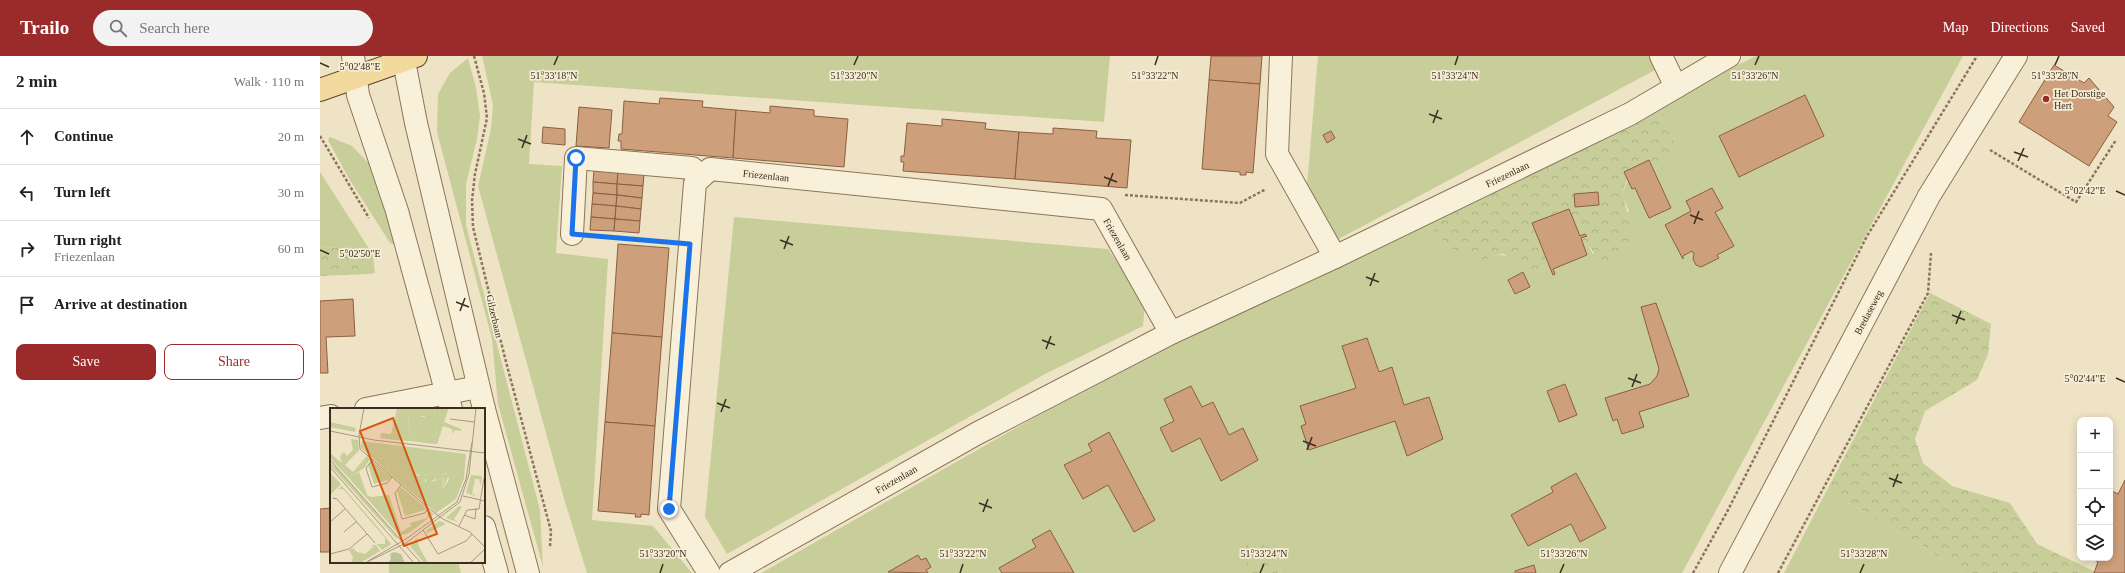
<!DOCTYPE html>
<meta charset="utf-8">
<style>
body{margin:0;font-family:Georgia,serif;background:#f2f2f2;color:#222}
.controls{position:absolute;right:12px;bottom:12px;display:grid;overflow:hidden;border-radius:8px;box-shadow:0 2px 10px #0003}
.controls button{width:36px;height:36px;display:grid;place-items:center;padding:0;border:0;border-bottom:1px solid #e0e0e0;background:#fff;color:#222;font:20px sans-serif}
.stop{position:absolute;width:12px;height:12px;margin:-9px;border:3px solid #1a73e8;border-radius:50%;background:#fff}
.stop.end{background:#1a73e8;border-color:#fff;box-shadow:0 1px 4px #0008}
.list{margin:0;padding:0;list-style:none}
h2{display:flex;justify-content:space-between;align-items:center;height:52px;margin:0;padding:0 16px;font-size:17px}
h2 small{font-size:13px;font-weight:400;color:#767676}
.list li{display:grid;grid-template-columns:26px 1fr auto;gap:12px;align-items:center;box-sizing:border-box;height:56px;padding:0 16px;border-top:1px solid #e0e0e0}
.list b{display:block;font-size:15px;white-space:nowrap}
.list p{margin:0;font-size:13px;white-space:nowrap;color:#767676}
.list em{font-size:13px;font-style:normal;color:#767676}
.actions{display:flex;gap:8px;padding:12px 16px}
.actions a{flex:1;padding:9px 0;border:1px solid #9b2b2a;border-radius:8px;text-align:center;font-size:14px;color:#9b2b2a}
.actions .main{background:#9b2b2a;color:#fff}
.icon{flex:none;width:22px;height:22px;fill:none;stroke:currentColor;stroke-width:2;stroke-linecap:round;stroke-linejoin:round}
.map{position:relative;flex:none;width:1805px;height:517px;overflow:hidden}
header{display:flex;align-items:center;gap:24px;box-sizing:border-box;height:56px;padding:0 20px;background:#9b2b2a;color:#fff}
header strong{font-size:19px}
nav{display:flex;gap:22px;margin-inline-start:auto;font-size:14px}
.search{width:280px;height:36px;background:#f2f2f2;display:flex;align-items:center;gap:10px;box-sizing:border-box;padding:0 14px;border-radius:22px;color:#767676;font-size:15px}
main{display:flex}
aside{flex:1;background:#fff}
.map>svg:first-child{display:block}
.grass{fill:#c7ce99}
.forest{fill:url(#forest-crowns)}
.building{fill:#ce9f7b;stroke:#8a5f40}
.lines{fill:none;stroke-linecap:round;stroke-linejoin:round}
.minor-casing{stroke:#8b755b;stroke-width:24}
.major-casing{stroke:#59432f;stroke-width:24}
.path{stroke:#8b755b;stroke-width:2.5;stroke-dasharray:3 2;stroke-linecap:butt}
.minor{stroke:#f9f0d9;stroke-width:22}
.major{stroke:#f2d99d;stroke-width:22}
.route{stroke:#1a73e8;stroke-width:5}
.ticks{fill:none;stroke:#3b2d1f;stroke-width:1.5}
.poi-dot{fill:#9b2b2a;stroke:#f6edd5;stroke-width:1.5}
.labels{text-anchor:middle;stroke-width:3.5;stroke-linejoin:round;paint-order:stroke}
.poi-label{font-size:10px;fill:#3b2d1f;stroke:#f6edd5;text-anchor:start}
.street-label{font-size:10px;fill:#3b2d1f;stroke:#f6edd5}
.inset-road{fill:none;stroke:#a79a83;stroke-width:1}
.view{fill:#d7550e;fill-opacity:0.15;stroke:#d7550e;stroke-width:2}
.inset-edge{fill:none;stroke:#3b2d1f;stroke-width:2}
.ticks-label{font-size:10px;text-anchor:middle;fill:#3b2d1f;stroke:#f6edd5;stroke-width:3.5;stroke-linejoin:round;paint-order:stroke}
</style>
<header>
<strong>Trailo</strong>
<div class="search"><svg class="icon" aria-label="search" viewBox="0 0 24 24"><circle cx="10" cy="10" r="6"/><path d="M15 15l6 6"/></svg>Search here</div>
<nav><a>Map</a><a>Directions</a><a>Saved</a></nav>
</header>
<main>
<aside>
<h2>2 min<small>Walk · 110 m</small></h2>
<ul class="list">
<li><svg class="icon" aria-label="ahead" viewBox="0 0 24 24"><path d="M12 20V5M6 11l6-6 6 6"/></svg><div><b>Continue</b></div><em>20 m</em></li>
<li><svg class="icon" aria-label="left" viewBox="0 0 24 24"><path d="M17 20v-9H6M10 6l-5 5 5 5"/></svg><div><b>Turn left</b></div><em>30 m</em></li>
<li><svg class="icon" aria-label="right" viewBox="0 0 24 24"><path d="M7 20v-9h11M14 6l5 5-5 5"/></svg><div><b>Turn right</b><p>Friezenlaan</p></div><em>60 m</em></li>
<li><svg class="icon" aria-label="arrive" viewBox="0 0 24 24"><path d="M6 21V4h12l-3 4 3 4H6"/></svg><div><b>Arrive at destination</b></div></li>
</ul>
<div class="actions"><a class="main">Save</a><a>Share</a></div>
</aside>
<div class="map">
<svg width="1805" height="517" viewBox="0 0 1805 517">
<defs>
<pattern id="forest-crowns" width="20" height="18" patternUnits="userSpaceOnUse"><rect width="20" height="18" fill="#c7ce99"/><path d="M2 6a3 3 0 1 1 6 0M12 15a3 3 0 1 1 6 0" fill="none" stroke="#acb183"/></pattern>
</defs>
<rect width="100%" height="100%" fill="#efe3c5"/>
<g class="grass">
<path d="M162 0H790L784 66 214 26 209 108 242 110 236 197 288 203 272 464 333 470 372 517H267L245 446 158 130 171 73 173 49Z"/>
<path d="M998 0H1330L1337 13 1013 186 987 130Z"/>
<path d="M1436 0H1643L1362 517H961L952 491 930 517H441L717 360 870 281 1106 166 1131 191 1168 202C1188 193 1196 207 1213 218L1258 183 1267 188 1273 198 1309 155C1303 140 1300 138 1309 123L1338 48Z"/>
<path d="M148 2 156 32 160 60 157 83 146 128V169L220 454 223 511 178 348 172 283 117 76 118 38 130 17Z"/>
<path d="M10 81 32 90 54 113 75 189 70 187 28 121 8 84Z"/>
<path d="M0 116 53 199 55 217 49 218V205L39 190 0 192Z"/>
<path d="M414 161 788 193 825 246 823 270 725 318 407 498 385 461Z"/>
<path d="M1507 434 1596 486 1642 517H1464Z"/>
<path d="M69 506H138L141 517H69Z"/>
</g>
<g class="forest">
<path d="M1338 48 1356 92 1352 104C1338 109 1320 113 1309 123 1291 140 1324 171 1306 197 1303 201 1298 204 1295 207L1283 208 1267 188 1258 183 1213 218 1203 214 1184 198C1175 198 1166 205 1157 204 1136 202 1120 180 1106 166Z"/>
<path d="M39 190 49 205V218L0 220V192Z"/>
<path d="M1610 237 1671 268 1668 298 1657 324 1605 355 1595 383 1603 407 1632 430 1690 447 1717 488 1778 517H1642L1596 486 1507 434Z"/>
<path d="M928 486 952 491 961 517H930L922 496Z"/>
</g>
<g class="building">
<path d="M891 0H942L940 28 889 24Z"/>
<path d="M1734 9 1764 27 1769 22 1794 51 1788 60 1797 66 1769 110 1699 66Z"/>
<path d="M889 24 940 28 933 117 926 116V119H920V116L882 113Z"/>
<path d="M1485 39 1504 80 1419 121 1399 80Z"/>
<path d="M340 42 383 45 382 51 416 54 413 102 301 93V85H298L299 78H302L304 45 339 48Z"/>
<path d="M450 50 494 54V60L528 63 524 111 413 102 416 54 450 57Z"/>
<path d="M259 51 292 54 289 92 256 90Z"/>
<path d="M622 63 666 67 665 73 699 76 695 123 583 115 584 106H581V100H584L587 67 622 70Z"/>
<path d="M223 71 245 73V89L222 87Z"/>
<path d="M733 72 777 75 776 82 811 84 807 132 695 123 699 76 733 78Z"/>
<path d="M1011 75 1015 82 1007 87 1003 79Z"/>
<path d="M1329 104 1351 152 1329 162 1315 132 1312 133 1304 116Z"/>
<path d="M274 114 298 116 297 128 273 126Z"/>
<path d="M298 116 324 118 323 130 297 128Z"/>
<path d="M273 126 297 128V139L273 137Z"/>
<path d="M297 128 323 130 322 142 297 139Z"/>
<path d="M1392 132 1403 152 1395 156 1414 190 1397 199 1399 202 1381 211 1376 209 1373 203 1374 198 1372 195 1363 200V203L1345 169 1371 155 1366 145Z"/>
<path d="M1278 136 1279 149 1255 151 1254 138Z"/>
<path d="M273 137 297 139 296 150 272 148Z"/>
<path d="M297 139 322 142 321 153 296 150Z"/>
<path d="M272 148 296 150 295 163 271 161Z"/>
<path d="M296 150 321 153 320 165 295 163Z"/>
<path d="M1249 153 1260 180 1265 178 1267 180 1261 182 1267 199 1233 213 1235 218 1233 219 1212 167Z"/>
<path d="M271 161 295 163 294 175 270 174Z"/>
<path d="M295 163 320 165 319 177 294 175Z"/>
<path d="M298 188 349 192 342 281 292 277Z"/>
<path d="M1203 216 1210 231 1195 238 1188 224Z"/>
<path d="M33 243 35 280 6 281 8 317H0V245Z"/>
<path d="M1336 247 1369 340 1319 356 1324 371 1302 378 1297 363 1293 365 1285 342 1330 328 1337 320 1339 313 1321 251Z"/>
<path d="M292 277 342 281 335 370 285 366Z"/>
<path d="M1047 282 1059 316 1072 311 1084 349 1109 341 1123 383 1087 400 1075 365 989 394 981 370 986 368 980 350 1036 332 1022 290Z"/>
<path d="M1245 328 1257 359 1239 366 1227 335Z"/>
<path d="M871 330 882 351 893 346 909 379 923 372 938 404 901 425 880 382 852 396 840 372 854 365 844 343Z"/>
<path d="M285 366 335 370 329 459 321 458V461H315L316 458 278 455Z"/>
<path d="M789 376 835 464 814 476 788 429 763 443 744 409 772 395 768 388Z"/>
<path d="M1256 417 1286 472 1260 486 1251 468 1208 490 1191 459 1233 436 1231 431Z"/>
<path d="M1805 424V517H1774L1778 506 1771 502H1790V434L1798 438Z"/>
<path d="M11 452V496H0V453Z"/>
<path d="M730 474 754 517H682L679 512 716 491 712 484Z"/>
<path d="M598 499 601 504 606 502 611 511 606 514 608 517 568 516Z"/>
<path d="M1214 509 1216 517H1195V515Z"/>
</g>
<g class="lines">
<g class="minor-casing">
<g id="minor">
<path d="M33 0 38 39 77 155 131 353"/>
<path d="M83 0 96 67 164 353"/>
<path d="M961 0 957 98 1015 201"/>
<path d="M1341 0 1356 31"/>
<path d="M252 178 256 102 372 112 381 121"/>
<path d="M46 353 158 331"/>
<path d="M164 353 208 517"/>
<path d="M0 362 11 360"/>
<path d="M164 471 177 517"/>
<path d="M389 517 349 453 375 127 390 113 781 153 851 277"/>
<path d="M410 517 656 378 851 277 1015 201 1310 58 1409 0"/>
<path d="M1410 517 1609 140 1696 0"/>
</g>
</g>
<g class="major-casing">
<path id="major" d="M0 34 96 0"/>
</g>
<g class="path">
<path d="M154 0 164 37 167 62 155 118 152 144 153 171 185 302 231 475 230 491"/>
<path d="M0 80 49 162"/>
<path d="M1670 94 1756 146 1796 84"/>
<path d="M805 139 920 147 946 133"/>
<path d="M279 180 343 186"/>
<path d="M1373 517 1407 456 1547 180 1657 0"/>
<path d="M1458 517 1608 237 1611 197"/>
</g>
<use href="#minor" class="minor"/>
<use href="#major" class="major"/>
</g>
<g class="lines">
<path class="route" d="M256 102 252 178 370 188 349 453"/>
</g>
<path class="ticks" d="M0 7 9 11M234 9 238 0M534 9 538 0M835 9 838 0M1135 9 1138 0M1435 9 1439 0M1735 9 1739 0M1109 58 1122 63M1113 67 1118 54M198 83 211 88M202 92 207 79M1694 96 1708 101M1698 105 1704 92M784 121 797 126M788 130 793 117M1796 135 1805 139M1370 159 1383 164M1374 168 1379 155M460 184 473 189M464 193 469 180M0 194 9 198M1046 221 1059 226M1050 230 1055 217M136 246 149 251M140 255 145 242M1632 259 1645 264M1636 268 1641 255M722 284 735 289M726 293 731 280M1308 322 1321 327M1796 322 1805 326M1312 331 1317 318M397 347 410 352M401 356 406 343M983 385 996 390M987 394 992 381M1569 422 1582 427M1573 431 1578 418M659 447 672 452M663 456 668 443M340 517 343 508M640 517 643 508M940 517 944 508M1240 517 1244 508M1540 517 1544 508"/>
<circle class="poi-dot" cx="1726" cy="43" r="4"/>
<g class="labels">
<g class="poi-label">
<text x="1734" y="41">Het Dorstige<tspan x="1734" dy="12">Hert</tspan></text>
</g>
<g class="street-label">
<text transform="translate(1187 118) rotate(-26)" y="4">Friezenlaan</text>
<text transform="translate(446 119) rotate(6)" y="4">Friezenlaan</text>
<text transform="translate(798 183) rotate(60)" y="4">Friezenlaan</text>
<text transform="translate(1548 256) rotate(-62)" y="4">Bredaseweg</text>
<text transform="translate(175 260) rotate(77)" y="4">Gilzerbaan</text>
<text transform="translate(576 423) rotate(-30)" y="4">Friezenlaan</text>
</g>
</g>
<g transform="translate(10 352)">
<rect width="155" height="155" fill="#efe3c5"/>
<path d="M69 0H79L78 33 65 32ZM93 0H104L106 24 104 36 81 33 90 14V9H95ZM31 33 136 46 134 70 126 91 106 105 58 64 56 51 47 50 45 52 31 40ZM106 62 110 67 117 65 119 72 112 82 113 71 106 70 105 73 95 74V70L84 66 89 63 97 68ZM42 53 61 69 58 72 44 76 38 57ZM29 64 37 87 41 89 59 87 71 124 81 118 80 115 97 110 98 102 104 106 79 125 70 128 19 70ZM141 67 152 68 151 78 149 71H145L142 85 146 88 136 85ZM12 78 45 116 61 136 60 137 52 142 47 136H55V130L13 81H8ZM71 79 96 100 94 102 75 108 67 83ZM129 98 132 99 124 111 128 114 116 110ZM109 113 115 115 114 117 97 125 96 123ZM87 130 89 139 98 155H94L80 138ZM42 137H46L50 143 30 155H21L23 149 19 142 23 140 27 144 35 146 43 139Z" fill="#c7ce99" fill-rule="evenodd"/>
<path d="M67 0H69L65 32 50 30 51 25 61 26ZM79 0H93L96 7 90 9V14L81 33H78ZM104 0H119L114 14 131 21V23L125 22 123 26 122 21 113 18 107 36H104L106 24ZM0 14 26 20 25 24 0 19ZM21 31 28 32 29 42 15 57 23 64 37 48 40 51 34 60 19 70 0 50V45L12 55 10 48 14 44 17 48 23 42ZM47 50 56 51 58 64 45 52ZM0 52 68 130 67 131 0 57V55L6 60ZM101 62H108L110 67 120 65 112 82 114 71 106 70 97 76 96 71H91L89 66 83 67 89 63 97 68ZM0 65 11 76 0 87Z" fill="#c7ce99"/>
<path d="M64 144 71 146 75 155H58L61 151 60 146Z" fill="#bdc398"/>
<path class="inset-road" d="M34 0 29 27 30 41 98 100 113 111 140 124 155 139M120 11 144 14M0 23 44 32 155 45M43 51 36 60 42 79 57 75 62 69M0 52 91 155M0 59 84 155M71 77 65 85 72 111 95 105 98 100M133 88 155 93M6 91 3 90 7 91 45 135M134 107 145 111 146 100M0 114 15 101M129 118 137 102 149 101 154 70M93 122 108 146 136 133 142 126M14 124 26 114M0 146 19 141 37 126M38 153 76 131 127 94 136 71 142 34M35 155 76 135 130 94 139 66 146 0M140 155 155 141"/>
<path class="view" d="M63 10 107 126 74 138 30 23Z"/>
<rect width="155" height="155" class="inset-edge"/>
</g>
<g class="ticks-label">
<text x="40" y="14">5°02'48"E</text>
<text x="234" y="23">51°33'18"N</text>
<text x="534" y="23">51°33'20"N</text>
<text x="835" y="23">51°33'22"N</text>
<text x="1135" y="23">51°33'24"N</text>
<text x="1435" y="23">51°33'26"N</text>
<text x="1735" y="23">51°33'28"N</text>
<text x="1765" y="138">5°02'42"E</text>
<text x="40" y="201">5°02'50"E</text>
<text x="1765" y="326">5°02'44"E</text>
<text x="343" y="501">51°33'20"N</text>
<text x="643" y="501">51°33'22"N</text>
<text x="944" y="501">51°33'24"N</text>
<text x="1244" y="501">51°33'26"N</text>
<text x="1544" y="501">51°33'28"N</text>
</g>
</svg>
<div class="controls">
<button>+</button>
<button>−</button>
<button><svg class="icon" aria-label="locate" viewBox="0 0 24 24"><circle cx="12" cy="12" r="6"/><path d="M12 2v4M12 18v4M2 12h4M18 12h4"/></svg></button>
<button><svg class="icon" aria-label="layers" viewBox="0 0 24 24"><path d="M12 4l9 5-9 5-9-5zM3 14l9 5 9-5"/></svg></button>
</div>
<div class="stop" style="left:256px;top:102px"></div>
<div class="stop end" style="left:349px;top:453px"></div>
</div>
</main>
